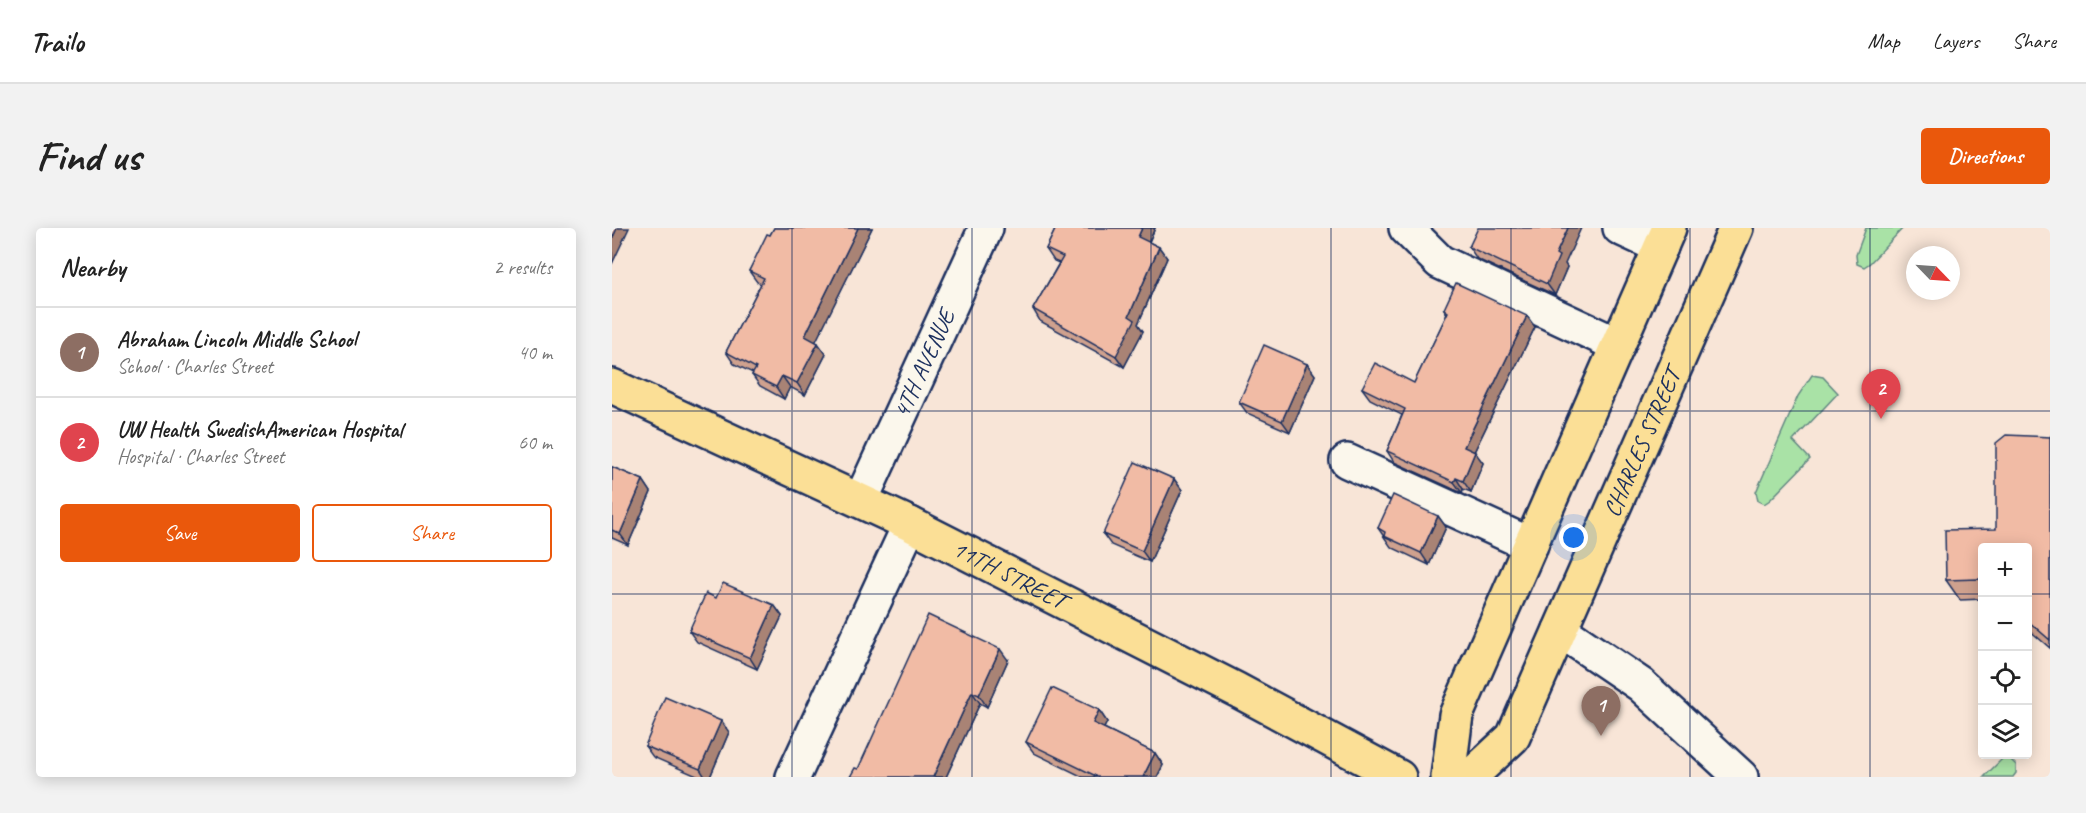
<!DOCTYPE html>
<meta charset="utf-8">
<style>
body{margin:0;font-family:Caveat,sans-serif;background:#f2f2f2;color:#222}
.controls{position:absolute;right:18px;bottom:18px;display:grid;overflow:hidden;border-radius:6px;box-shadow:0 3px 15px #0003}
.controls button{width:54px;height:54px;display:grid;place-items:center;padding:0;border:0;border-bottom:2px solid #e0e0e0;background:#fff;color:#222;font:30px sans-serif}
.compass{position:absolute;left:1294px;top:18px;width:54px;height:54px;border-radius:50%;background:#fff;box-shadow:0 3px 15px #0003;rotate:115deg}
.you{position:absolute;left:962px;top:310px;width:21px;height:21px;margin:-15px;border:4px solid #fff;border-radius:50%;background:#1a73e8;box-shadow:0 0 0 9px #1a73e833}
.badge{display:grid;place-items:center;width:39px;height:39px;border-radius:50%;background:#ea580c;color:#fff;font-size:20px;font-weight:700}
.pin{position:absolute;translate:-50% -50px;filter:drop-shadow(0 2px 3px #0008)}
.pin::after{content:'';position:absolute;top:32px;width:21px;height:18px;background:inherit;clip-path:polygon(0 0,100% 0,50% 100%)}
.list{margin:0;padding:0;list-style:none}
h2{display:flex;justify-content:space-between;align-items:center;height:78px;margin:0;padding:0 24px;font-size:26px}
h2 small{font-size:20px;font-weight:400;color:#767676}
.list li{display:grid;grid-template-columns:39px 1fr auto;gap:18px;align-items:center;box-sizing:border-box;height:90px;padding:0 24px;border-top:2px solid #e0e0e0}
.list b{display:block;font-size:22px;white-space:nowrap}
.list p{margin:0;font-size:20px;white-space:nowrap;color:#767676}
.list em{font-size:20px;font-style:normal;color:#767676}
.actions{display:flex;gap:12px;padding:18px 24px}
.actions a{flex:1;padding:14px 0;border:2px solid #ea580c;border-radius:6px;text-align:center;font-size:21px;color:#ea580c}
.actions .main{background:#ea580c;color:#fff}
.icon{flex:none;width:33px;height:33px;fill:none;stroke:currentColor;stroke-width:2;stroke-linecap:round;stroke-linejoin:round}
.map{position:relative;flex:none;width:1438px;height:549px;overflow:hidden;border-radius:6px}
header{display:flex;align-items:center;gap:36px;box-sizing:border-box;height:84px;padding:0 30px;background:#fff;border-bottom:2px solid #e0e0e0}
header strong{font-size:28px}
nav{display:flex;gap:33px;margin-inline-start:auto;font-size:21px}
.intro{display:flex;align-items:center;justify-content:space-between;box-sizing:border-box;height:144px;padding:0 36px}
h1{margin:0;font-size:42px}
.button{padding:15px 27px;border-radius:6px;background:#ea580c;color:#fff;font-size:21px;font-weight:700}
main{display:flex;gap:36px;padding:0 36px}
aside{flex:1;background:#fff;border-radius:6px;box-shadow:0 3px 15px #0003}
.map>svg:first-child{display:block}
.green{fill:#a9e2a6;stroke:#628882;stroke-width:1.5}
.lines{fill:none;stroke-linecap:round;stroke-linejoin:round}
.minor-casing{stroke:#1b2f5e;stroke-width:38}
.major-casing{stroke:#1b2f5e;stroke-width:38}
.minor{stroke:#fbf7ec;stroke-width:33}
.major{stroke:#fbdf96;stroke-width:33}
.wall{fill:#cfa18e;stroke:#1b2f5e;stroke-width:1.5}
.shaded-wall{fill:#a98374;stroke:#1b2f5e;stroke-width:1.5}
.building{fill:#f1bba5;stroke:#1b2f5e;stroke-width:1.5}
.grid{fill:none;stroke:#1b2f5e;stroke-width:1.5;stroke-opacity:0.55}
.labels{text-anchor:middle;stroke-width:4.5;stroke-linejoin:round;paint-order:stroke}
.street-label{font-size:24px;fill:#1b2f5e;stroke:#fbf7ec}
</style>
<header>
<strong>Trailo</strong>
<nav><a>Map</a><a>Layers</a><a>Share</a></nav>
</header>
<div class="intro"><h1>Find us</h1><a class="button">Directions</a></div>
<main>
<aside>
<h2>Nearby<small>2 results</small></h2>
<ul class="list">
<li><span class="badge" style="background:#8d6e63">1</span><div><b>Abraham Lincoln Middle School</b><p>School · Charles Street</p></div><em>40 m</em></li>
<li><span class="badge" style="background:#e0444e">2</span><div><b>UW Health SwedishAmerican Hospital</b><p>Hospital · Charles Street</p></div><em>60 m</em></li>
</ul>
<div class="actions"><a class="main">Save</a><a>Share</a></div>
</aside>
<div class="map">
<svg width="1438" height="549" viewBox="0 0 1438 549">
<rect width="100%" height="100%" fill="#f8e5d7"/>
<filter id="ink" filterUnits="userSpaceOnUse"><feTurbulence type="fractalNoise" baseFrequency=".0167" numOctaves="2"/><feDisplacementMap in="SourceGraphic" scale="12" xChannelSelector="R" yChannelSelector="G"/><feConvolveMatrix kernelMatrix="1 2 1 2 8 2 1 2 1" color-interpolation-filters="sRGB"/></filter>
<g filter="url(#ink)">
<g class="green">
<path d="M1254 0H1291L1258 35 1252 39 1245 36 1244 27Z"/>
<path d="M1200 147 1211 149 1226 165 1181 213 1198 231 1158 272 1152 276 1146 273 1144 264 1186 168Z"/>
<path d="M1392 529 1398 531 1404 537V545L1401 549H1372Z"/>
</g>
<g class="lines">
<g class="minor-casing">
<g id="minor">
<path d="M794 0 828 34 1006 117"/>
<path d="M1008 0 1049 19"/>
<path d="M735 233 919 317"/>
<path id="s1" d="M249 272 374 0"/>
<path d="M948 402 1029 457 1129 549"/>
<path d="M181 549 298 296"/>
</g>
</g>
<g class="major-casing">
<g id="major">
<path id="s2" d="M0 158 298 296 625 462 787 549"/>
<path d="M836 549 844 487 1057 0"/>
<path id="s3" d="M858 549 901 509 1124 0"/>
</g>
</g>
<use href="#minor" class="minor"/>
<use href="#major" class="major"/>
</g>
<g class="wall">
<path d="M162 0H260L203 114 214 126 193 167 178 159 172 171 148 158 140 147 141 145 122 136 114 124 149 56 145 54 137 43Z"/>
<path d="M444 0H543L537 14 547 19 555 30 526 96 531 103 512 139 428 93 421 81 447 35 442 33 434 21Z"/>
<path d="M857 19 953 36 955 39 943 67 865 31Z"/>
<path d="M832 81 923 99 862 224 871 235 859 264 851 261 850 265 782 234 775 223 790 187 758 171 750 160 802 155 835 86Z"/>
<path d="M695 136 703 147 678 204 635 185 627 174Z"/>
<path d="M1438 209V420L1416 401V320H1371V371L1348 372 1334 352 1384 301Z"/>
<path d="M0 239 31 252 39 264 16 317 0 310Z"/>
<path d="M562 251 570 262 538 334 499 317 491 306Z"/>
<path d="M826 288 834 299 817 337 779 319 766 300Z"/>
<path d="M104 370 162 377 170 388 145 441 85 414 77 403Z"/>
<path d="M396 432 375 479 368 475 334 549H238L246 541Z"/>
<path d="M487 482 495 494 492 500 543 525 551 537 545 549H471L422 525 414 514Z"/>
<path d="M117 504 98 549H87L41 529 33 518Z"/>
</g>
<g class="shaded-wall">
<path d="M5 0H17L0 36V11Z"/>
<path d="M246 0H260L201 119 193 108Z"/>
<path d="M530 0H543L534 20 526 9Z"/>
<path d="M956 0H969L953 36 955 39 943 67 935 56 944 26Z"/>
<path d="M547 19 555 30 526 96 531 103 512 139 504 128 517 88Z"/>
<path d="M915 88 923 99 859 230 852 219Z"/>
<path d="M206 115 214 126 193 167 185 155Z"/>
<path d="M695 136 703 147 678 204 670 193Z"/>
<path d="M170 148 178 159 172 171 164 159Z"/>
<path d="M863 224 871 235 859 264 851 253Z"/>
<path d="M844 250 851 261 850 265 842 254Z"/>
<path d="M562 251 570 262 538 334 530 323Z"/>
<path d="M31 252 39 264 16 317 8 306Z"/>
<path d="M826 288 834 299 817 337 809 325Z"/>
<path d="M162 377 170 388 145 441 138 430Z"/>
<path d="M388 421 396 432 375 479 367 467Z"/>
<path d="M360 464 368 475 334 549H321Z"/>
<path d="M487 482 495 494 489 506 481 495Z"/>
<path d="M109 493 117 504 98 549H93L88 541Z"/>
<path d="M543 525 551 537 545 549H531Z"/>
</g>
<g class="building">
<path d="M0 0H5L0 11Z"/>
<path d="M162 0H246L193 108 206 115 185 155 170 148 164 159 140 147 144 140 114 124 152 50 137 43 155 6 158 7Z"/>
<path d="M444 0H530L526 9 547 19 517 88 523 92 504 128 421 81 451 29 434 21Z"/>
<path d="M866 0H956L944 26 947 28 935 56 857 19Z"/>
<path d="M844 55 915 88 852 219 863 224 851 253 844 250 842 254 775 223 793 181 750 160 763 135 802 155 836 84 832 81Z"/>
<path d="M652 117 695 136 670 193 627 174Z"/>
<path d="M1394 207 1438 209V412L1416 393V320H1371V354L1367 351 1334 352 1333 302 1384 301V215Z"/>
<path d="M523 234 562 251 530 323 491 306Z"/>
<path d="M0 239 31 252 8 306 0 302Z"/>
<path d="M781 267 826 288 809 325 772 308 773 304 766 300Z"/>
<path d="M111 355 162 377 138 430 77 403 94 365 104 370Z"/>
<path d="M316 387 388 421 367 467 360 464 321 549H238L243 540 246 541Z"/>
<path d="M440 460 487 482 481 495 543 525 531 549H483L484 548 414 514Z"/>
<path d="M53 469 109 493 88 541 33 518Z"/>
</g>
</g>
<path class="grid" d="M180 0V549M360 0V549M539 0V549M719 0V549M899 0V549M1078 0V549M1258 0V549M0 183H1438M0 366H1370M1416 366H1438"/>
<g class="labels">
<g class="street-label">
<text dy="8" stroke="none"><textPath href="#s1" startOffset="150">4TH AVENUE</textPath></text>
<text dy="8" stroke="none"><textPath href="#s3" startOffset="380">CHARLES STREET</textPath></text>
<text dy="8" stroke="none"><textPath href="#s2" startOffset="440">11TH STREET</textPath></text>
</g>
</g>
</svg>
<div class="controls">
<button>+</button>
<button>−</button>
<button><svg class="icon" aria-label="locate" viewBox="0 0 24 24"><circle cx="12" cy="12" r="6"/><path d="M12 2v4M12 18v4M2 12h4M18 12h4"/></svg></button>
<button><svg class="icon" aria-label="layers" viewBox="0 0 24 24"><path d="M12 4l9 5-9 5-9-5zM3 14l9 5 9-5"/></svg></button>
</div>
<svg class="compass" viewBox="-18 -18 36 36"><path d="M0-13l5 13h-10z" fill="#e53935"/><path d="M0 13l5-13h-10z" fill="#767676"/></svg>
<div class="you"></div>
<div class="pin badge" style="left:989px;top:508px;background:#8d6e63">1</div>
<div class="pin badge" style="left:1269px;top:191px;background:#e0444e">2</div>
</div>
</main>
